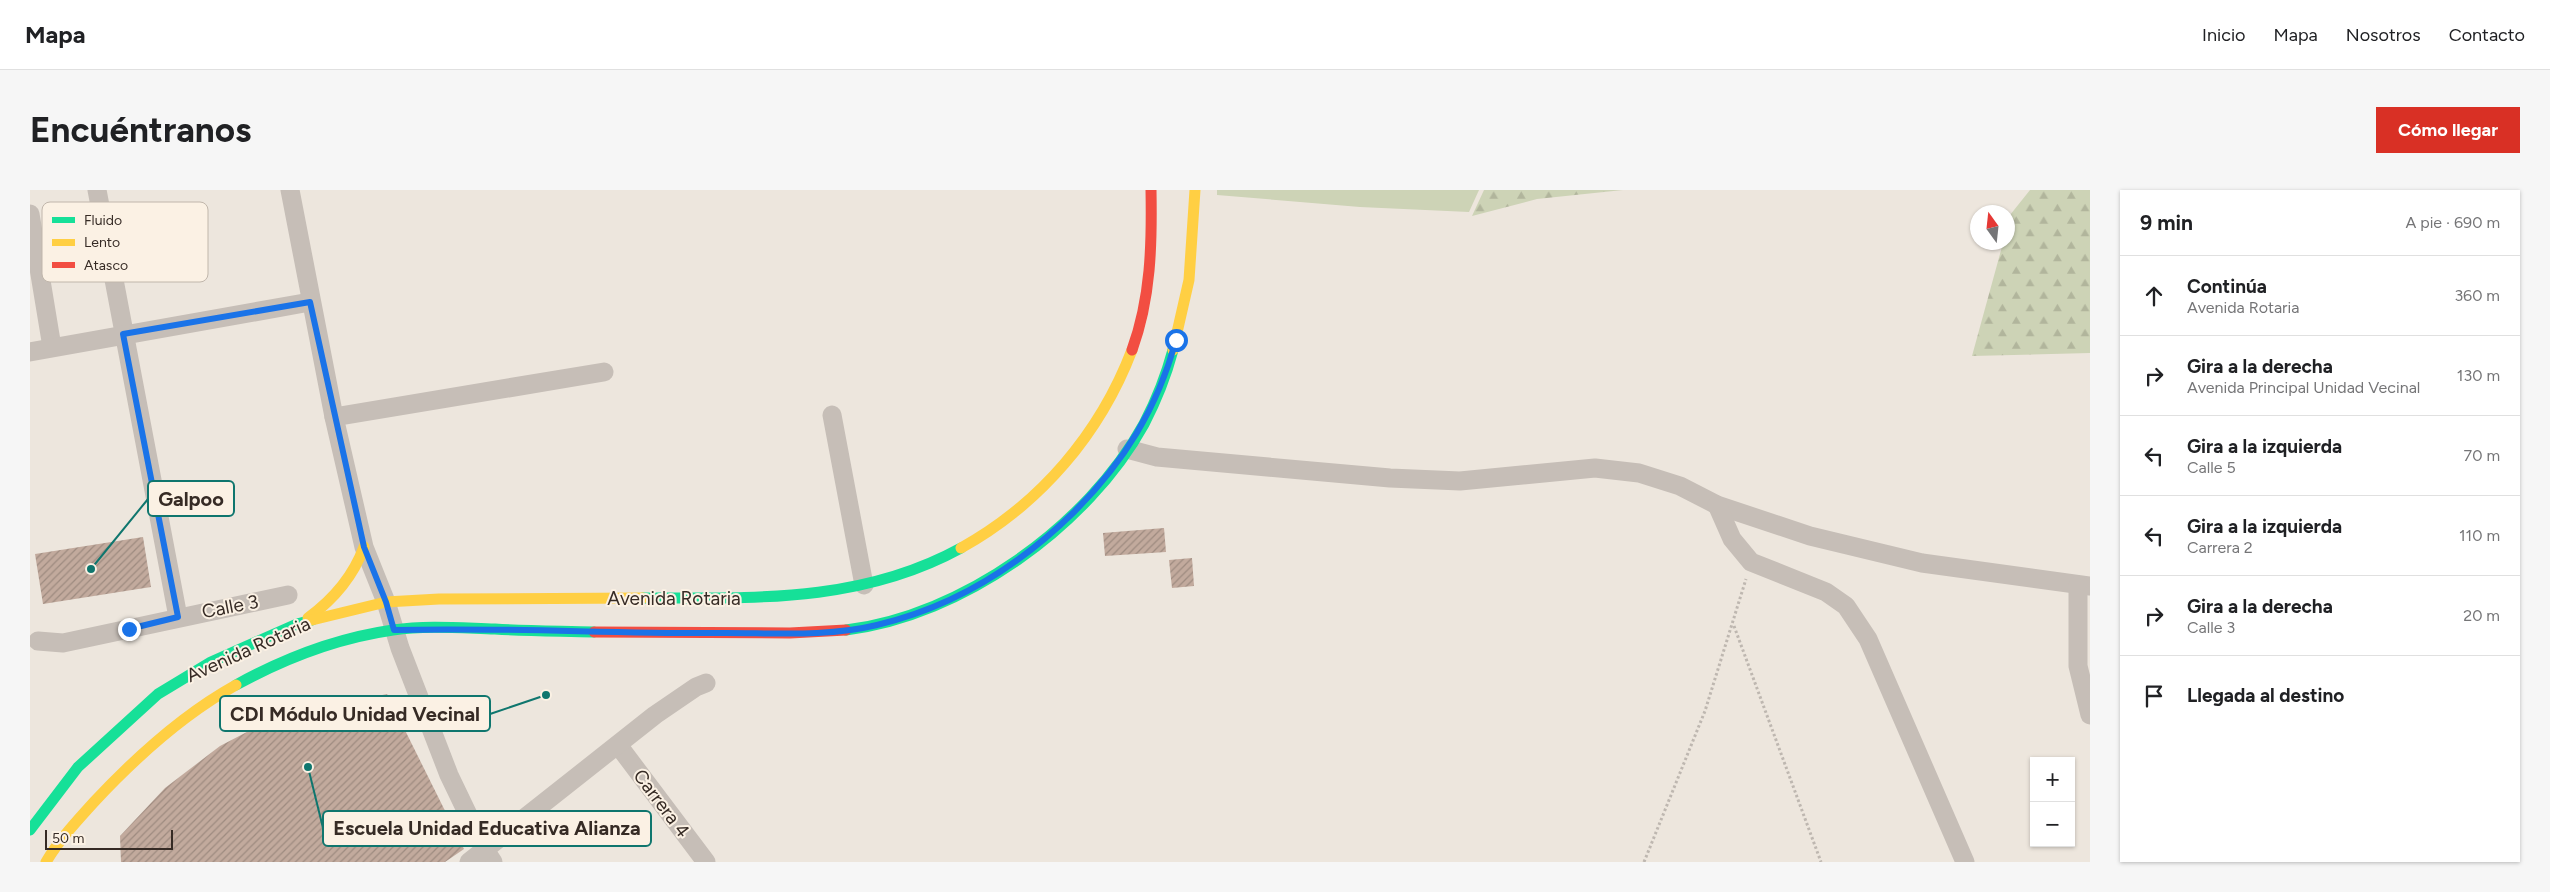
<!DOCTYPE html>
<html lang="es">
<meta charset="utf-8">
<style>
body{margin:0;font-family:Figtree,sans-serif;background:#f6f6f6;color:#202124}
.controls{position:absolute;right:15px;bottom:15px;display:grid;overflow:hidden;border-radius:0px;box-shadow:0 1px 4px #0004}
.controls button{width:45px;height:45px;display:grid;place-items:center;padding:0;border:0;border-bottom:1px solid #e0e0e0;background:#fff;color:#202124;font:25px sans-serif}
.compass{position:absolute;left:1940px;top:15px;width:45px;height:45px;border-radius:50%;background:#fff;box-shadow:0 1px 4px #0004;rotate:345deg}
.scale{position:absolute;left:15px;bottom:12px;width:128px;box-sizing:border-box;padding-left:5px;border:2px solid #362b25;border-top:0;font-size:14px;line-height:18px;white-space:nowrap;color:#362b25;-webkit-text-stroke:4px #fbf1e4;paint-order:stroke}
.stop{position:absolute;width:15px;height:15px;margin:-11px;border:4px solid #1a73e8;border-radius:50%;background:#fff}
.stop.end{background:#1a73e8;border-color:#fff;box-shadow:0 1px 5px #0008}
.list{margin:0;padding:0;list-style:none}
h2{display:flex;justify-content:space-between;align-items:center;height:65px;margin:0;padding:0 20px;font-size:21px}
h2 small{font-size:16px;font-weight:400;color:#757577}
.list li{display:grid;grid-template-columns:32px 1fr auto;gap:15px;align-items:center;box-sizing:border-box;height:80px;padding:0 20px;border-top:1px solid #e0e0e0}
.list b{display:block;font-size:19px;white-space:nowrap}
.list p{margin:0;font-size:16px;white-space:nowrap;color:#757577}
.list em{font-size:16px;font-style:normal;color:#757577}
.icon{flex:none;width:28px;height:28px;fill:none;stroke:currentColor;stroke-width:2;stroke-linecap:round;stroke-linejoin:round}
.map{position:relative;flex:none;width:2060px;height:672px;overflow:hidden;border-radius:0px}
header{display:flex;align-items:center;gap:30px;box-sizing:border-box;height:70px;padding:0 25px;background:#fff;border-bottom:1px solid #e0e0e0}
header strong{font-size:24px}
nav{display:flex;gap:28px;margin-inline-start:auto;font-size:18px}
.intro{display:flex;align-items:center;justify-content:space-between;box-sizing:border-box;height:120px;padding:0 30px}
h1{margin:0;font-size:35px}
.button{padding:12px 22px;border-radius:0px;background:#d93025;color:#fff;font-size:18px;font-weight:700}
main{display:flex;gap:30px;padding:0 30px}
aside{flex:1;background:#fff;border-radius:0px;box-shadow:0 1px 4px #0004}
.map>svg:first-child{display:block}
.grass{fill:#cdd3b6}
.forest{fill:url(#forest-firs)}
.building{fill:url(#building-hatch)}
.lines{fill:none;stroke-linecap:round;stroke-linejoin:round}
.path{stroke:#beb7b0;stroke-width:3;stroke-dasharray:2.5 2.5;stroke-linecap:butt}
.street{stroke:#c6beb7;stroke-width:19}
.fast{stroke:#16e098;stroke-width:11}
.slow{stroke:#ffcf43;stroke-width:11}
.jam{stroke:#f24e42;stroke-width:11}
.route{stroke:#1a73e8;stroke-width:6}
.labels{text-anchor:middle;stroke-width:4;stroke-linejoin:round;paint-order:stroke}
.street-label{font-size:19px;fill:#362b25;stroke:#fbf1e4}
.key{fill:#fbf1e4;stroke:#c0b6ab;stroke-width:1}
.key-label{font-size:14px;fill:#362b25}
.leader{fill:none;stroke:#0f766e;stroke-width:2}
.callout-dot{fill:#0f766e;stroke:#fbf1e4;stroke-width:2}
.callout{fill:#fbf1e4;stroke:#0f766e;stroke-width:2}
.callout-label{font-size:20px;text-anchor:middle;font-weight:bold;fill:#362b25}
</style>
<header>
<strong>Mapa</strong>
<nav><a>Inicio</a><a>Mapa</a><a>Nosotros</a><a>Contacto</a></nav>
</header>
<div class="intro"><h1>Encuéntranos</h1><a class="button">Cómo llegar</a></div>
<main>
<div class="map">
<svg width="2060" height="672" viewBox="0 0 2060 672">
<defs>
<pattern id="forest-firs" width="22" height="20" patternUnits="userSpaceOnUse" patternTransform="scale(1.25)"><rect width="22" height="20" fill="#cdd3b6"/><path d="M5 1l3.5 6h-7zM16 11l3.5 6h-7z" fill="#b1b59c"/></pattern>
<pattern id="building-hatch" width="6" height="6" patternUnits="userSpaceOnUse" patternTransform="scale(1.25)"><rect width="6" height="6" fill="#c2aa9d"/><path d="M-1 1l2-2M0 6l6-6M5 7l2-2" fill="none" stroke="#9e8b80"/></pattern>
</defs>
<rect width="100%" height="100%" fill="#ede6dd"/>
<path class="grass" d="M1187 0H1449L1439 22 1330 17 1187 5Z"/>
<g class="forest">
<path d="M1454 0H1593L1507 9 1442 26Z"/>
<path d="M2000 0H2060V163L1942 166 1973 53 1978 52 1980 25Z"/>
</g>
<g class="building">
<path d="M1134 338 1136 362 1075 366 1073 343Z"/>
<path d="M113 347 121 397 13 414 5 364Z"/>
<path d="M1162 368 1164 396 1142 398 1139 370Z"/>
<path d="M357 504 434 659 415 672H91L90 646 135 598 190 556 246 527Z"/>
</g>
<g class="lines">
<g class="path">
<path d="M1704 436 1791 672"/>
<path d="M1614 672 1675 521 1716 389"/>
</g>
<g class="street">
<path d="M67 0 148 427"/>
<path d="M260 0 304 227 334 357 356 412 370 458 419 585 455 660 463 672"/>
<path d="M0 24 22 157"/>
<path d="M0 162 280 112"/>
<path d="M802 225 834 395"/>
<path d="M304 227 574 182"/>
<path d="M1097 259 1127 267 1360 288 1430 291 1565 278 1609 283 1650 296 1687 315 1780 346 1892 373 2060 396"/>
<path d="M1687 315 1702 349 1721 372 1796 402 1816 416 1838 449 1935 672"/>
<path d="M2048 395V476L2060 525"/>
<path d="M8 451 33 453 258 405"/>
<path d="M588 555 676 672"/>
<path d="M439 672 625 525 666 497 676 493"/>
</g>
<g class="fast">
<path d="M613 408C724 408 831 413 931 358"/>
<path d="M816 440C932 426 1058 336 1114 234 1126 211 1136 186 1143 160"/>
<path d="M206 495C255 468 307 448 363 440 397 435 431 438 465 439 498 441 531 441 564 442"/>
<path d="M0 640 48 577 128 504 181 472 267 434 282 430"/>
</g>
<g class="slow">
<path d="M1143 160 1159 90 1165 0"/>
<path d="M931 358C1010 314 1070 244 1102 160"/>
<path d="M278 428C304 409 323 387 334 357"/>
<path d="M282 430 356 412 409 409 613 408"/>
<path d="M16 672C29 650 47 631 64 612 106 567 152 525 206 495"/>
</g>
<g class="jam">
<path d="M1102 160C1121 108 1122 54 1121 0"/>
<path d="M564 442 760 443 816 440"/>
</g>
</g>
<g class="lines">
<path class="route" d="M99 439 148 427 93 144 280 112 334 357 356 412 364 440C475 437 585 444 696 443 746 443 798 447 847 435 924 417 988 377 1044 322 1094 272 1127 219 1146 150"/>
</g>
<g class="labels">
<g class="street-label">
<text x="644" y="415">Avenida Rotaria</text>
<text transform="translate(200 416) rotate(-11)" y="7">Calle 3</text>
<text transform="translate(218 459) rotate(-24)" y="7">Avenida Rotaria</text>
<text transform="translate(632 613) rotate(53)" y="7">Carrera 4</text>
</g>
</g>
<rect x="12" y="12" width="166" height="80" rx="8" class="key"/>
<rect x="22" y="27" width="23" height="6" fill="#16e098"/>
<rect x="22" y="49" width="23" height="7" fill="#ffcf43"/>
<rect x="22" y="72" width="23" height="6" fill="#f24e42"/>
<g class="key-label">
<text x="54" y="35">Fluido</text>
<text x="54" y="57">Lento</text>
<text x="54" y="80">Atasco</text>
</g>
<path class="leader" d="M61 379L118 309M516 505L460 524M278 577L293 638"/>
<g class="callout-dot">
<circle cx="61" cy="379" r="5"/>
<circle cx="516" cy="505" r="5"/>
<circle cx="278" cy="577" r="5"/>
</g>
<g class="callout">
<rect x="118" y="291" width="86" height="35" rx="5"/>
<rect x="190" y="506" width="270" height="35" rx="5"/>
<rect x="293" y="621" width="328" height="35" rx="5"/>
</g>
<g class="callout-label">
<text x="161" y="316">Galpoo</text>
<text x="325" y="531">CDI Módulo Unidad Vecinal</text>
<text x="457" y="645">Escuela Unidad Educativa Alianza</text>
</g>
</svg>
<div class="controls">
<button>+</button>
<button>−</button>
</div>
<svg class="compass" viewBox="-18 -18 36 36"><path d="M0-13l5 13h-10z" fill="#e53935"/><path d="M0 13l5-13h-10z" fill="#757577"/></svg>
<div class="scale">50 m</div>
<div class="stop" style="left:1146px;top:150px"></div>
<div class="stop end" style="left:99px;top:439px"></div>
</div>
<aside>
<h2>9 min<small>A pie · 690 m</small></h2>
<ul class="list">
<li><svg class="icon" aria-label="ahead" viewBox="0 0 24 24"><path d="M12 20V5M6 11l6-6 6 6"/></svg><div><b>Continúa</b><p>Avenida Rotaria</p></div><em>360 m</em></li>
<li><svg class="icon" aria-label="right" viewBox="0 0 24 24"><path d="M7 20v-9h11M14 6l5 5-5 5"/></svg><div><b>Gira a la derecha</b><p>Avenida Principal Unidad Vecinal</p></div><em>130 m</em></li>
<li><svg class="icon" aria-label="left" viewBox="0 0 24 24"><path d="M17 20v-9H6M10 6l-5 5 5 5"/></svg><div><b>Gira a la izquierda</b><p>Calle 5</p></div><em>70 m</em></li>
<li><svg class="icon" aria-label="left" viewBox="0 0 24 24"><path d="M17 20v-9H6M10 6l-5 5 5 5"/></svg><div><b>Gira a la izquierda</b><p>Carrera 2</p></div><em>110 m</em></li>
<li><svg class="icon" aria-label="right" viewBox="0 0 24 24"><path d="M7 20v-9h11M14 6l5 5-5 5"/></svg><div><b>Gira a la derecha</b><p>Calle 3</p></div><em>20 m</em></li>
<li><svg class="icon" aria-label="arrive" viewBox="0 0 24 24"><path d="M6 21V4h12l-3 4 3 4H6"/></svg><div><b>Llegada al destino</b></div></li>
</ul>
</aside>
</main>
